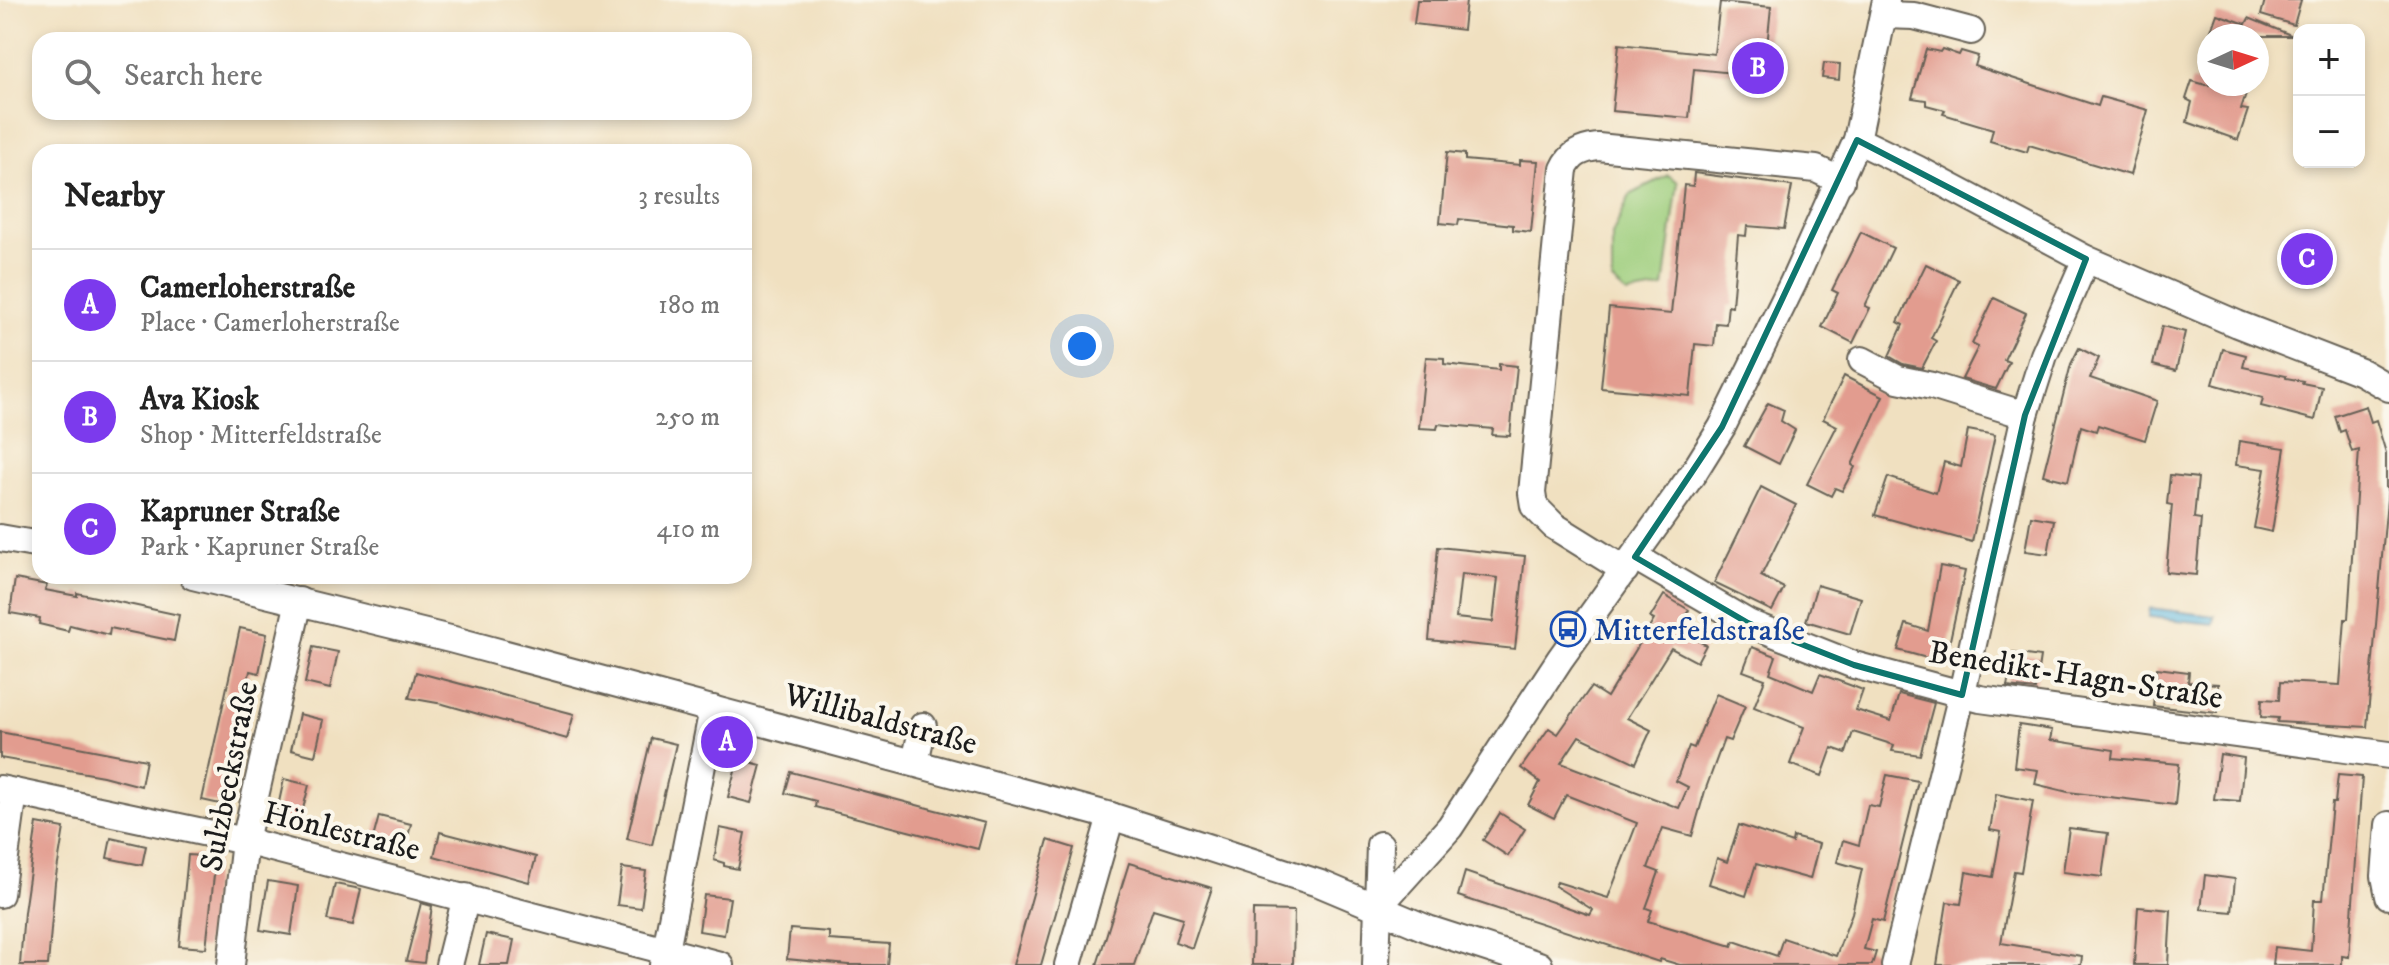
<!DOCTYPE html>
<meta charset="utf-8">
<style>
body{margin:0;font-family:"IM FELL DW Pica",serif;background:#f2f2f2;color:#222}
.controls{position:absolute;right:24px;top:24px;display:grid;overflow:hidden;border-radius:16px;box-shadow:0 4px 12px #0003}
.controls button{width:72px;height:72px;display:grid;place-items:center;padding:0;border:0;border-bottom:2px solid #e0e0e0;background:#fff;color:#222;font:40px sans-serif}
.compass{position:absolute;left:2197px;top:24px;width:72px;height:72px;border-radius:50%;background:#fff;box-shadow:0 4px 12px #0003;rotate:86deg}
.you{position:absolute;left:1082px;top:346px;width:28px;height:28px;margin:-20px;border:6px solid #fff;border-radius:50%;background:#1a73e8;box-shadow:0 0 0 12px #1a73e833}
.badge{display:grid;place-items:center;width:52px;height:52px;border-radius:50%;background:#7c3aed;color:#fff;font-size:26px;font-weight:700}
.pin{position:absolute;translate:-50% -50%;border:4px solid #fff;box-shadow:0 2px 8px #0006}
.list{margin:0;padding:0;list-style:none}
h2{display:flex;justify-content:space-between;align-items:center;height:104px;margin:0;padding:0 32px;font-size:34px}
h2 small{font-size:26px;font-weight:400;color:#767676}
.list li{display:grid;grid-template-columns:52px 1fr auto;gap:24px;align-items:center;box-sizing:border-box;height:112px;padding:0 32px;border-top:2px solid #e0e0e0}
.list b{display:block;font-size:30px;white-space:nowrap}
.list p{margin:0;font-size:26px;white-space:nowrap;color:#767676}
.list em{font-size:26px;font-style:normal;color:#767676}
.icon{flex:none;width:44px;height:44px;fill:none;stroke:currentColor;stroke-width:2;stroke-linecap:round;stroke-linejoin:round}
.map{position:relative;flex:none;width:2389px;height:965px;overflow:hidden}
.search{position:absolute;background:#fff;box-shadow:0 4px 12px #0003;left:32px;top:32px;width:720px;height:88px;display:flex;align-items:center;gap:20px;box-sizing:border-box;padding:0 28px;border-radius:24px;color:#767676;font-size:30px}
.panel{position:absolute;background:#fff;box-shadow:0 4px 12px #0003;left:32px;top:144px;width:720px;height:440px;border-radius:24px}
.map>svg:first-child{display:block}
.green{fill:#9ece7d;stroke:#5d754c;stroke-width:2}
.water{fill:#64b9e0;stroke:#406a7e;stroke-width:2}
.building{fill:#e29c8f;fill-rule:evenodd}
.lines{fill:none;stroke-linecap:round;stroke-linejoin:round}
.minor-casing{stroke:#666155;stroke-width:30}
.minor{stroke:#fff;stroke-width:26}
.marked{fill:none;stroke:#0f766e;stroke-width:6;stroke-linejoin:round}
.labels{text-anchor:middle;stroke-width:8;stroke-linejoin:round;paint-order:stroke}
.transit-label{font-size:32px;fill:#164399;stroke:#fbf7ec;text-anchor:start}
.street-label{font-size:32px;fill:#1c1c1c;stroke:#fbf7ec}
</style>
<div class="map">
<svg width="2389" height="965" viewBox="0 0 2389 965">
<rect width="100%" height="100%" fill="#fbf7ec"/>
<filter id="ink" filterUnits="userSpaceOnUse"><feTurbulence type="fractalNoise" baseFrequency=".0125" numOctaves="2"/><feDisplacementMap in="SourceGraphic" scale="16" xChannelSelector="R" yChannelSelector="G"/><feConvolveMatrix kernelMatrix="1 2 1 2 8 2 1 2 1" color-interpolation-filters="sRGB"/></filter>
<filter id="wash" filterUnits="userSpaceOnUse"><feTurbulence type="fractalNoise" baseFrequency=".006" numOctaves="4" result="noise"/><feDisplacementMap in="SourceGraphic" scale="32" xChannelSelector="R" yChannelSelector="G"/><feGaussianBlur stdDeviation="1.8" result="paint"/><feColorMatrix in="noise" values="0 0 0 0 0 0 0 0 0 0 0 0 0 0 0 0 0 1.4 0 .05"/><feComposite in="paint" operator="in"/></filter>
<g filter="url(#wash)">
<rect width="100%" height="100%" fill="#f0e0c0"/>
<g class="green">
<path d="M1668 175 1678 182 1664 288 1627 294 1612 281V235L1630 195Z"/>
<path d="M2309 238 2316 240C2316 248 2326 264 2331 272L2329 280 2297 282 2289 257 2291 242Z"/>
</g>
<path class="water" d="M2150 608 2215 616 2214 624 2149 617Z"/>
<g id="blocks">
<g class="building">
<path d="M1417 0H1466L1463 30 1414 24Z"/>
<path d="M2265 0H2301L2294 25 2261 15Z"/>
<path d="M1720 2 1771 7 1764 76 1694 69 1689 118 1612 111 1619 44 1714 54Z"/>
<path d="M2217 14 2246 24 2249 18 2293 36H2209Z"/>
<path d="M1926 49 1940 52 1942 49 1959 55 1961 51 1978 56 1975 66 2098 106 2101 97 2148 110 2130 175 2029 145 2027 152 1990 141 1993 129 1943 114 1945 110 1926 105V100L1912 98Z"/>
<path d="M1824 63 1840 64 1839 80 1822 78Z"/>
<path d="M2192 81 2206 85 2249 84 2241 109 2248 110 2238 140 2187 122 2192 102 2186 99Z"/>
<path d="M1447 152 1465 154V160L1520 165V160L1538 161 1531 232 1513 230V225L1459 219 1458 225 1440 223Z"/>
<path d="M1694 173 1792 186 1784 229 1747 226 1746 236 1738 235 1732 306 1728 305 1726 324 1716 323 1714 346 1695 344 1690 396 1601 388 1609 308 1671 314 1684 185 1693 186Z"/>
<path d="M1861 232 1893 248 1865 306 1870 308 1853 343 1822 327 1838 293 1832 290Z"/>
<path d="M1926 264 1959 280 1931 338 1936 341 1922 368 1903 364 1889 356 1903 325 1898 322Z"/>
<path d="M1994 298 2026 313 2004 360 2009 362 1996 389 1962 379 1978 347 1972 344Z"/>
<path d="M2162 326 2185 332 2176 371 2153 365Z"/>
<path d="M2079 348 2099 358 2090 378 2157 401 2145 440 2098 425 2096 431 2081 426 2068 481 2043 475 2071 364Z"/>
<path d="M2223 349 2246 355 2243 367 2286 376V378L2303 381 2302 383 2322 387 2315 420 2261 406 2263 398 2213 384Z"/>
<path d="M1426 357 1444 358V364L1499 370V364L1517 366 1510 436 1492 435 1493 429 1438 424 1437 429 1419 428Z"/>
<path d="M1844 376 1883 396 1852 465 1855 467 1842 491 1835 488 1831 496 1807 484 1837 426 1823 419Z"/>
<path d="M1768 403 1784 410 1781 421 1795 430 1779 464 1744 446Z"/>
<path d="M2366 406 2371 422 2376 420 2386 453V488H2388L2367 727 2277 722 2278 718 2261 717 2262 699 2279 700 2280 682 2340 685 2345 619H2348L2359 450 2352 452 2345 430 2340 432 2335 416Z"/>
<path d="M1968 430 1995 435 1972 542 1875 515 1888 477 1936 493 1944 462 1961 467Z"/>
<path d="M2239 441 2285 448 2272 532 2254 528 2265 469 2236 465Z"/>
<path d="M2170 475 2198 478 2194 518 2201 519 2196 575 2166 572 2172 505 2167 504Z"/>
<path d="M1761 487 1796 505 1761 576 1784 588 1772 611 1714 583Z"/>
<path d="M2031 516 2054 520 2048 554 2025 551Z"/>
<path d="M1438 547 1525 556 1515 649 1429 640ZM1461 574 1498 578 1493 622 1456 618Z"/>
<path d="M1940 566 1965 571 1945 663 1898 650 1906 624 1928 631Z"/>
<path d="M15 579 47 585 45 590 77 596V593L179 615 174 641 110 628 109 635 70 625 68 631 39 624 40 618 10 613Z"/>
<path d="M1817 585 1861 598 1850 634 1806 621Z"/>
<path d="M1664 595 1689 610 1677 629 1706 645 1697 662 1671 648 1627 718 1651 730 1636 763 1579 736 1561 763 1679 808 1688 787 1676 781 1689 746 1694 748 1716 694 1745 706 1730 741 1724 739 1705 791 1692 836 1663 828 1648 868 1659 872 1646 908 1652 910 1648 921 1732 946 1734 941 1777 956 1783 938 1836 956 1852 913 1862 869 1837 862 1843 840 1859 845 1868 805 1879 807 1887 775 1918 781 1883 922 1872 919 1864 949 1876 952 1872 965H1680L1660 959 1659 962 1458 896 1465 872 1590 915 1593 910 1555 886 1557 882 1608 898 1637 823 1566 795 1554 818 1528 805 1540 782 1521 768 1549 728 1558 734 1591 687 1607 697 1654 620 1650 618Z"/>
<path d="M240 628 267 634 259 673 250 671 244 700 252 702 229 806 202 800Z"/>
<path d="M313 647 338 652 330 689 305 683Z"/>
<path d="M1752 647 1776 656 1770 673 1813 691 1820 674 1855 687 1863 690 1856 710 1891 721 1899 694 1934 703 1920 755 1892 751 1894 745 1853 732 1846 753 1832 748 1822 776 1790 764 1804 727 1754 707 1765 679 1743 671Z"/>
<path d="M2013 653 2040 657 2035 690 2007 687Z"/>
<path d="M2157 668 2189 672 2188 682 2218 684 2217 713 2153 706Z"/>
<path d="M416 672 574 714 567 739 443 704 409 698Z"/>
<path d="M299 714 323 720 315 756 291 750Z"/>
<path d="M2019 725 2052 730 2050 740 2114 750 2113 758 2179 764 2175 805 2068 792 2035 784 2038 770 2014 767Z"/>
<path d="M0 732 146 760 141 786 103 776 0 758Z"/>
<path d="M651 738 676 744 652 845 627 839Z"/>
<path d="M2220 754 2244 758 2240 801 2214 799Z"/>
<path d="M738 759 761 765 751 803 728 797Z"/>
<path d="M791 772 985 823 978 849 815 807 816 801 785 793Z"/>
<path d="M2338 775 2362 777 2349 957 2342 956V965H2273L2275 947 2311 951 2314 900H2323L2332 803H2335Z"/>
<path d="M284 779 309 785 300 821 276 816Z"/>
<path d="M1996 794 2033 801 2021 872 2014 871 2001 943 2082 956 2081 965H1937L1947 902 1961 904 1966 872 1993 877 2001 832 1990 830Z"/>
<path d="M1500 813 1525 829 1508 856 1483 840Z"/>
<path d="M379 816 411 824 405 850 372 842Z"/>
<path d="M37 823 64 828 55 882 48 965H20L24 912Z"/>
<path d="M1739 825 1792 843 1793 837 1819 844 1810 879 1756 864 1746 896 1709 884 1717 858 1727 862Z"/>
<path d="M720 828 745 833 738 869 724 866V863L714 860Z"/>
<path d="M2069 828 2108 833 2102 877 2063 872Z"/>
<path d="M440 832 536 857 529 882 434 856Z"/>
<path d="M111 838 146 846 142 865 107 858Z"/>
<path d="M1048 840 1074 848 1069 867 1041 965H1013Z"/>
<path d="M188 855 216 857 206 948 179 946Z"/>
<path d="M1129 863 1212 888 1192 948 1175 942 1183 918 1153 909 1134 965H1097Z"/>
<path d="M622 868 646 871 641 908 617 905Z"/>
<path d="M2205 875 2235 879 2232 912 2201 909Z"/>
<path d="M268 881 298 886 291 935 260 930Z"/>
<path d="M335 884 361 889 353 925 327 920Z"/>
<path d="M704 895 730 898 724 935 699 931Z"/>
<path d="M421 903 432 906 424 963 406 961Z"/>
<path d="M2138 907 2171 910 2168 965H2134Z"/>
<path d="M1253 910 1294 911 1293 965H1252Z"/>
<path d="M790 929 829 932V940L889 944 887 965H848L787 959Z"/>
<path d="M486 934 514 940 509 965H479Z"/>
</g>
</g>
</g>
<g filter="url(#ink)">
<use href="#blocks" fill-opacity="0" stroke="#666155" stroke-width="2"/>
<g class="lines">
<g class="minor-casing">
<g id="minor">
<path d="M1884 15 1914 16 1971 31"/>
<path d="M1857 140 1917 169 2086 259 2237 324 2361 372 2389 388"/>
<path d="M1862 360 1898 379 1932 386 2025 415"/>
<path d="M0 538 40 545"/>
<path d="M1635 557 1748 623 1854 665 1980 699 2389 755"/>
<path d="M1625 570 1554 526 1534 506 1532 493 1564 169C1571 154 1581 149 1598 147L1816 169 1841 181"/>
<path d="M193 576 450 639 1111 816 1321 884 1428 929 1539 965"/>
<path d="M915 762 923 726"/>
<path d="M0 789 245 841 720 965"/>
<path d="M2389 825 2385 876 2389 896"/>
<path d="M0 894 14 792"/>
<path d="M1378 907 1450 827 1560 659 1694 472 1722 427 1793 283 1857 140 1886 0"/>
<path d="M231 965 245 841 299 601"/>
<path d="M449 965 466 897"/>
<path d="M663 965 713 709"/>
<path d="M1068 965 1111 816"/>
<path d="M1376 965 1380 845"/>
<path d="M1895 965 1958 710 2025 415 2044 355 2086 259"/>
</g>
</g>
<use href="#minor" class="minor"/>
</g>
</g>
<path class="marked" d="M1857 140 2086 259 2025 415 1962 695 1854 665 1748 623 1635 557 1722 427Z"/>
<defs>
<g id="bus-ring" transform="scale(1.8)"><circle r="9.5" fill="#fbf7ec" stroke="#1a4fb4" stroke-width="1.5"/><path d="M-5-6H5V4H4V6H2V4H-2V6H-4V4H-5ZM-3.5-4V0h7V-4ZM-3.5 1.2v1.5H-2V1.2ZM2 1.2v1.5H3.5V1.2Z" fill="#1a4fb4"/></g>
</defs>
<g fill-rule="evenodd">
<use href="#bus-ring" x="1568" y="629"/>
</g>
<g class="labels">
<g class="transit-label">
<text x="1594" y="640">Mitterfeldstraße</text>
</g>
<g class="street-label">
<text transform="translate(2076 674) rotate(9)" y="11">Benedikt-Hagn-Straße</text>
<text transform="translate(881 718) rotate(15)" y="11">Willibaldstraße</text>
<text transform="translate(228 776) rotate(-79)" y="11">Sulzbeckstraße</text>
<text transform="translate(342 830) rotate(14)" y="11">Hönlestraße</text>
</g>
</g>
</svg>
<div class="controls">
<button>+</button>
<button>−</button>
</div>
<svg class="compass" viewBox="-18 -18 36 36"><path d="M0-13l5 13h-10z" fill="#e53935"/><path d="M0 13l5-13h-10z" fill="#767676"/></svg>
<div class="you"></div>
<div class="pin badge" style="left:727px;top:742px">A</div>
<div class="pin badge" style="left:1758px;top:68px">B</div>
<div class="pin badge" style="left:2307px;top:259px">C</div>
<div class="search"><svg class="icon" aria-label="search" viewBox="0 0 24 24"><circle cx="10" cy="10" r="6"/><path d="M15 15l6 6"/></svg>Search here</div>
<section class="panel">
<h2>Nearby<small>3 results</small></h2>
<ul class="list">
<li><span class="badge">A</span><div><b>Camerloherstraße</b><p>Place · Camerloherstraße</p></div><em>180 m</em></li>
<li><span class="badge">B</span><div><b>Ava Kiosk</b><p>Shop · Mitterfeldstraße</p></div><em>250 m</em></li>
<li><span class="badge">C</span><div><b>Kapruner Straße</b><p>Park · Kapruner Straße</p></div><em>410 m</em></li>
</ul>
</section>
</div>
